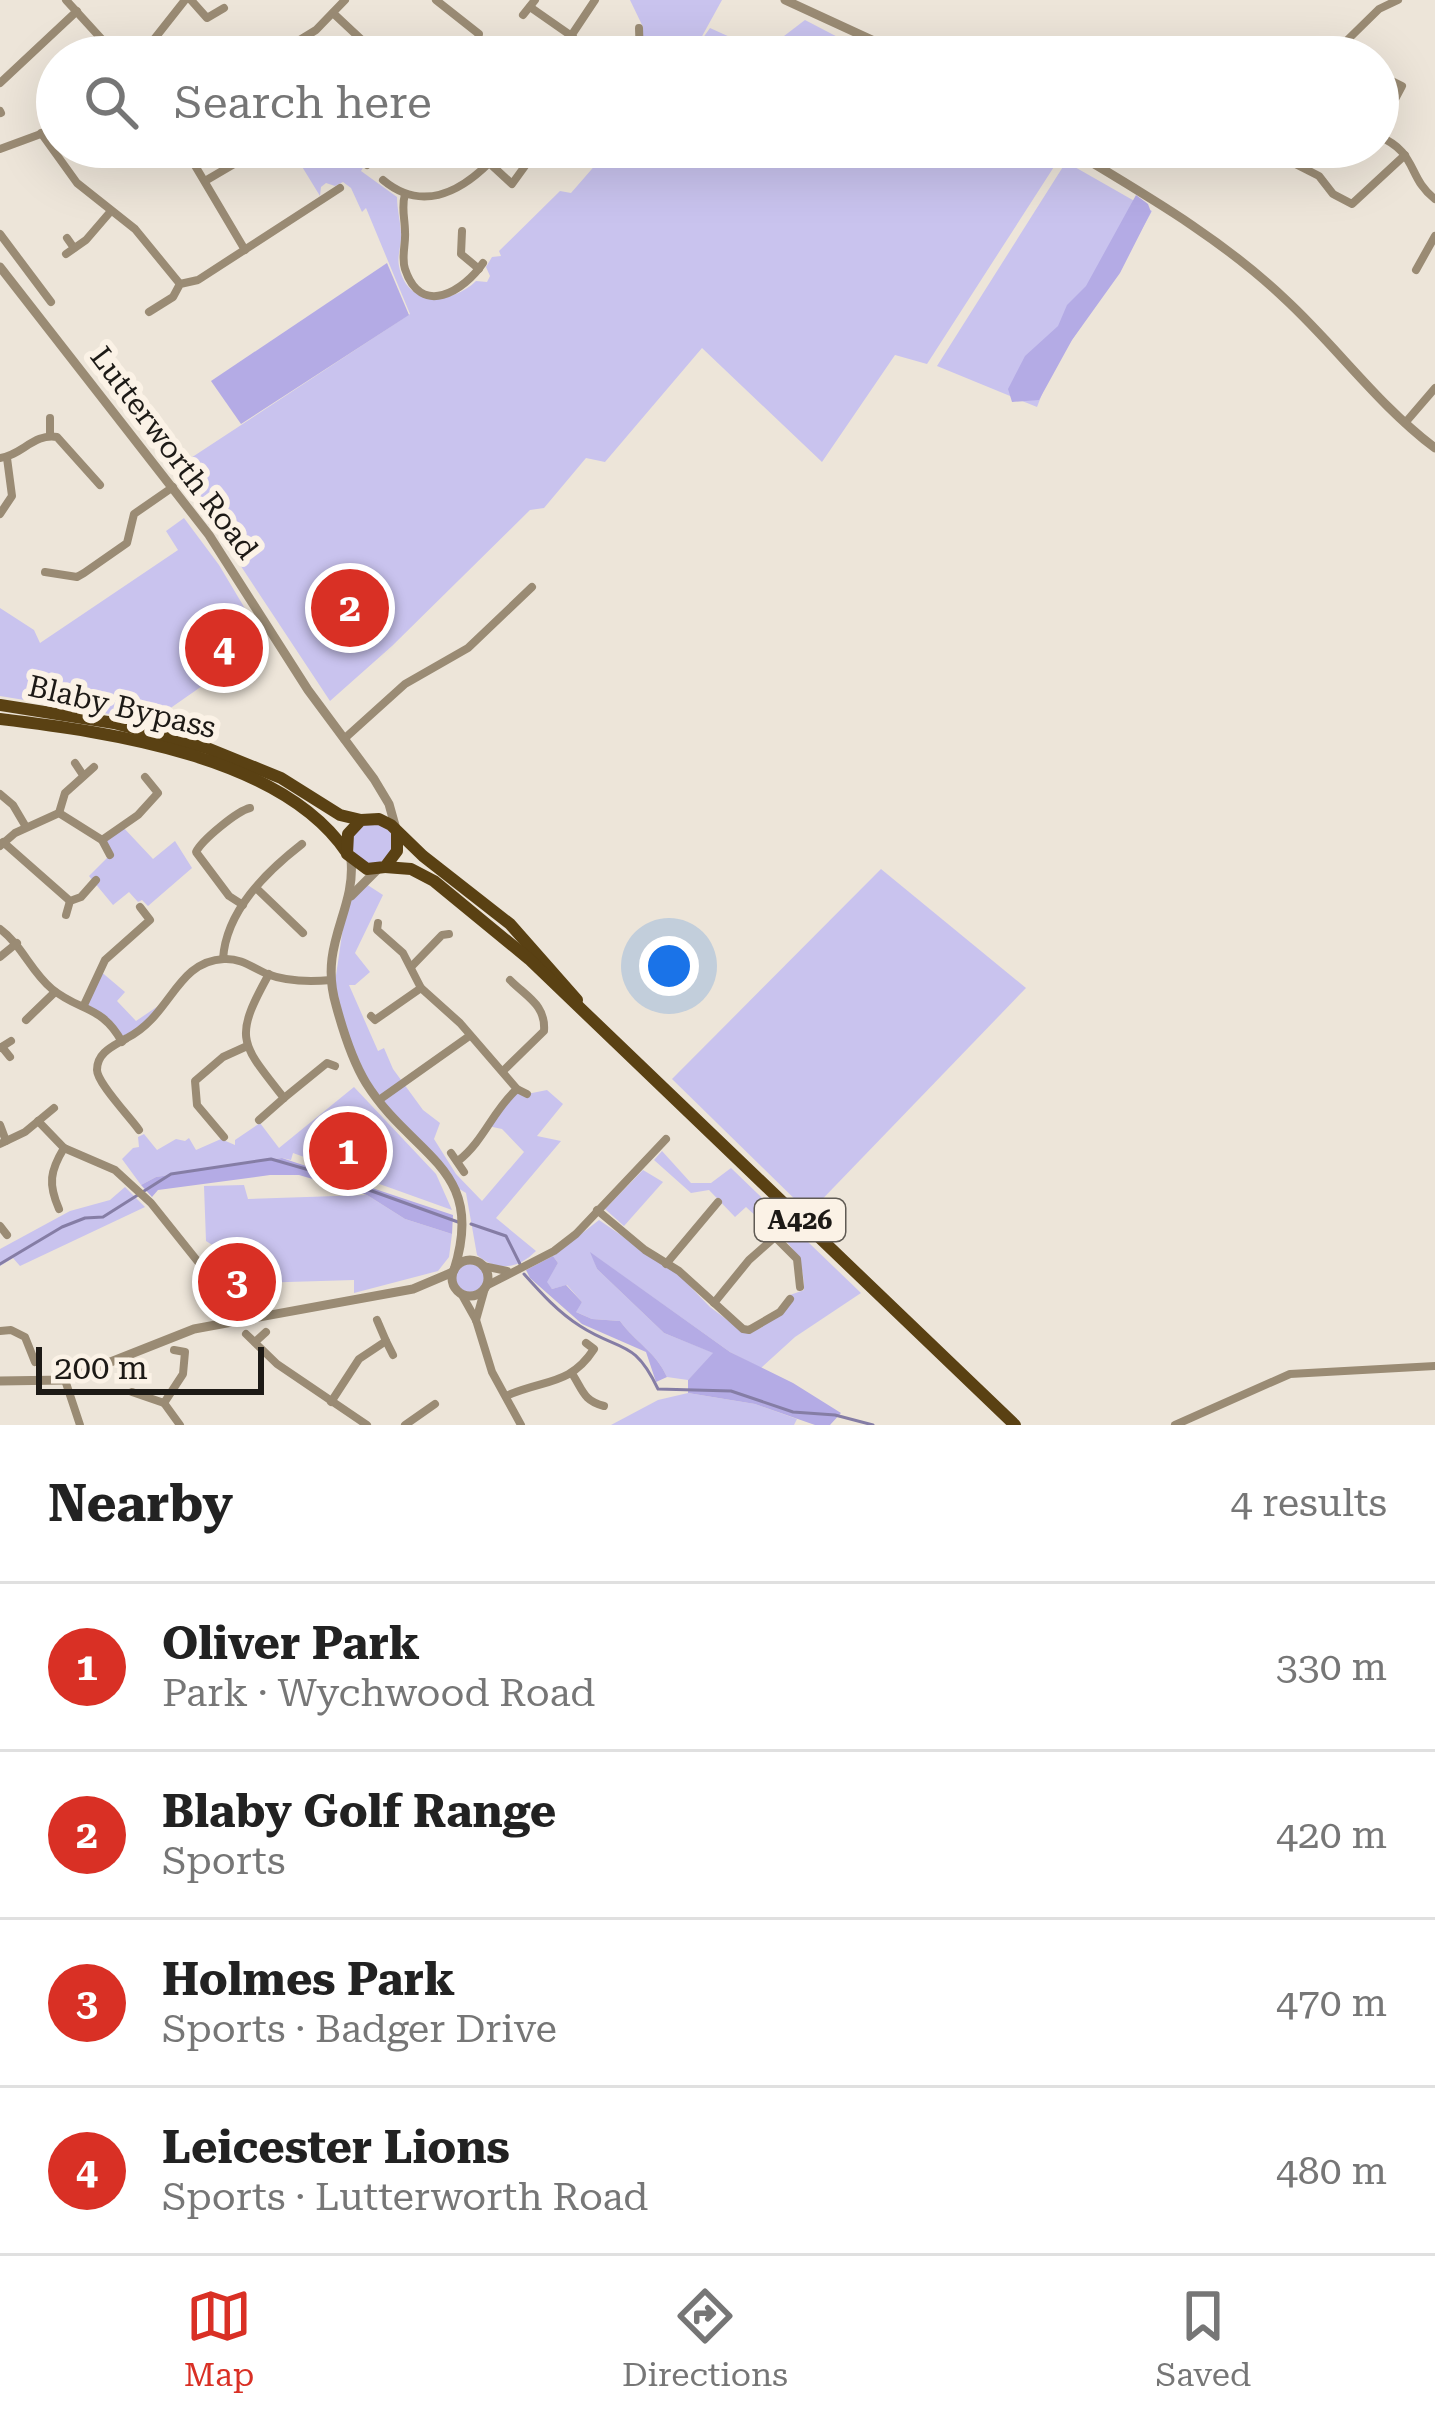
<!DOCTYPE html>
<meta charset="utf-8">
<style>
body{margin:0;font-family:"Roboto Serif",serif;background:#f6f6f6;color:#222}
.scale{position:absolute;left:36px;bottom:30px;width:228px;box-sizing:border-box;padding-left:12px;border:6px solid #1d1a16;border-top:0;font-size:33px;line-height:42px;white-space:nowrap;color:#1d1a16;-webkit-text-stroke:9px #fbf2e6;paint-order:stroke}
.you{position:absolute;left:669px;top:966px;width:42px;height:42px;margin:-30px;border:9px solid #fff;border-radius:50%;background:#1a73e8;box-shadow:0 0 0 18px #1a73e833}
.badge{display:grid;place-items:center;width:78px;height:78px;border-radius:50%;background:#d93025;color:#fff;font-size:39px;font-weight:700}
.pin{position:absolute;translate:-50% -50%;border:6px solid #fff;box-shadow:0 3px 12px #0006}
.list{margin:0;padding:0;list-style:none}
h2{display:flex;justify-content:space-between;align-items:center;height:156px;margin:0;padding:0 48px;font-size:51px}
h2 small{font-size:39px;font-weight:400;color:#767676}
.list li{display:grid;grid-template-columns:78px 1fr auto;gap:36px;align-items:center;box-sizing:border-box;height:168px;padding:0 48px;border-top:3px solid #e0e0e0}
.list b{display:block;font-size:45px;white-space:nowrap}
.list p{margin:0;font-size:39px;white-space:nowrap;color:#767676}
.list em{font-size:39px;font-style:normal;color:#767676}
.icon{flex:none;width:66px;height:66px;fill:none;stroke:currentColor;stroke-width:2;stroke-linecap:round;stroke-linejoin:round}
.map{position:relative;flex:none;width:1435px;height:1425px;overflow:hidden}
.search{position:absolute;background:#fff;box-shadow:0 12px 48px #0002;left:36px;right:36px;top:36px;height:132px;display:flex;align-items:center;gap:30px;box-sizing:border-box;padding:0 42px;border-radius:66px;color:#767676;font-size:45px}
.sheet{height:828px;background:#fff}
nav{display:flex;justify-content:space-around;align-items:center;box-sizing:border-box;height:168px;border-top:3px solid #e0e0e0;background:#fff;font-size:33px;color:#767676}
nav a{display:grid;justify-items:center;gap:6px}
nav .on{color:#d93025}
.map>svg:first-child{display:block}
.green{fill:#c9c3ee}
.forest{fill:#b4abe5}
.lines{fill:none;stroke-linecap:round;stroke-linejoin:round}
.stream{stroke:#857da5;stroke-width:3}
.minor{stroke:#9a8b74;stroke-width:8}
.tertiary{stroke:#9a8b74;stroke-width:9}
.primary{stroke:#5a4113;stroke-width:12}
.labels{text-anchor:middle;stroke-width:12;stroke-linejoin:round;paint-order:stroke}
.shield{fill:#fbf2e6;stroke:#605b54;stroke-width:3}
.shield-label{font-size:27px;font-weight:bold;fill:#1d1a16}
.street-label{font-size:30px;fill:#1d1a16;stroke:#fbf2e6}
</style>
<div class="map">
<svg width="1435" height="1425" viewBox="0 0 1435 1425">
<rect width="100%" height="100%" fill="#ede5d9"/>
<g class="green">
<path d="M630 0H722L695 49 710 28 763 52 805 20 876 57H643V27Z"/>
<path d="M290 147H346L351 163 364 166 361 171 397 197C397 210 401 223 401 237 401 247 397 256 399 266 407 308 451 305 476 281L487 282 490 276 486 267 492 257 501 256 499 251 560 191 571 193 611 147H1037L1059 159 927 364 895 355 822 462 702 348 605 462 586 458 544 508 530 510 392 646 330 701 223 539 171 471 410 314 366 208 362 212 351 188 343 182 335 186 326 183 321 187 320 196Z"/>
<path d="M1066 162 1152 211 1117 273 1051 371 1037 407 937 366Z"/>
<path d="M184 518 219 565 265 642 152 721 0 696V608L34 630 40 643 178 550 166 531Z"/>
<circle cx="373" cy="844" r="21"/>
<path d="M121 825 153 859 175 841 192 868 148 906 142 900 138 902 129 892 113 905 89 876 110 855 102 840Z"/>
<path d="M881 869 1026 988 809 1213 672 1079Z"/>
<path d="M366 884 383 895 355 953 370 972 355 985H349L378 1051 384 1048 393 1069 423 1110 440 1123 434 1139 456 1174 482 1201 524 1152 502 1129 488 1126 517 1089 527 1094 547 1090 563 1104 537 1136 561 1141 496 1218 536 1251C518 1269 497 1272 477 1255L466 1193 453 1185 367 1084 333 996 347 900Z"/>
<path d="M99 970 125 992 117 1001 136 1021 170 998 122 1042 109 1020 84 1005Z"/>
<path d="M354 1087 436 1174 452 1210 293 1153 291 1160 282 1158 156 1177 141 1185 122 1159 133 1148 139 1147 138 1137 144 1134 157 1150 176 1139 185 1141 189 1138 196 1150 221 1139 235 1145V1140L260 1123 279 1148Z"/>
<path d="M662 1151 691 1183H711L731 1168 861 1293 795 1337 761 1368 730 1352 592 1254 597 1269 664 1333 714 1353 688 1380 667 1377C656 1352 636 1343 620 1321L592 1319 574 1311 582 1302 567 1285 552 1289 546 1282 558 1263 553 1256 599 1220 679 1275 710 1307 742 1331 761 1328 793 1299 790 1295 804 1290C804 1242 775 1235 746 1207L735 1217 709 1190 691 1193 654 1160Z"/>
<path d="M643 1170 663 1182 624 1226 605 1209Z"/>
<path d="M244 1185 248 1199 367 1195 405 1219 452 1234 449 1257 438 1271 354 1293V1280L255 1283 249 1278V1268L206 1241 204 1186Z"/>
<path d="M125 1187 145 1207 20 1266 13 1258 0 1266V1249L70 1211 110 1200Z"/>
<circle cx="470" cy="1278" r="14"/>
<path d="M688 1393 755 1404 797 1419 794 1425H611L658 1400Z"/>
</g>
<g class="forest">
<path d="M1136 195 1148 204 1151 212 1120 273 1072 340 1039 400 1012 402 1008 389 1025 356 1058 326 1067 305 1086 286Z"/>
<path d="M387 263 409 315 241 424 211 381Z"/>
<path d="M282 1158 453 1215 452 1234 405 1219 367 1195 299 1175H270L158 1190 152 1197 141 1185 156 1177Z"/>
<path d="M590 1252 730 1352 793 1383 841 1413 830 1425H815L755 1404 688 1393V1380L713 1353 664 1333 597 1269Z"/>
<path d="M553 1256 558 1263 547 1282 552 1289 566 1285 582 1302 576 1312 592 1319 620 1321C636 1343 656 1352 667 1377L656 1382 646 1352 582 1324 530 1278 526 1270Z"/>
</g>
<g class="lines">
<g class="stream">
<path d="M471 1224 506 1236 520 1264"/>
<path d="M0 1264 62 1227 85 1218 103 1217 171 1174 271 1159 330 1176 458 1222"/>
<path d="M524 1274C541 1293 558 1312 580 1326 620 1352 634 1338 658 1389L731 1391 793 1412 835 1415 873 1425"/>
</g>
<g class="minor">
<path d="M66 0 118 57"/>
<path d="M191 0 207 18 224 8"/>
<path d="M436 0 479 34 477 42"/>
<path d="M530 7 573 37"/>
<path d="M333 13 380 57"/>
<path d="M523 15 535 0"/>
<path d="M639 28 640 57"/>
<path d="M1347 43 1360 57"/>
<path d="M140 57 185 0"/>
<path d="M272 57 316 30 345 0"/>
<path d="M557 57 595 0"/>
<path d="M1330 57 1379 9 1398 0"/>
<path d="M1378 74 1402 86 1378 131"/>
<path d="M0 83 77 11"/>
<path d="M0 111 1 113"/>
<path d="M41 133 77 183 135 229 180 284"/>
<path d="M1378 136C1418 152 1407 178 1435 199"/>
<path d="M184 147 245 250"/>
<path d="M350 147 367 165"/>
<path d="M472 147 512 184 525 166 529 147"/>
<path d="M1262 147 1319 176 1333 194 1352 204 1405 155"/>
<path d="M0 149 57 128"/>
<path d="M602 152 605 147"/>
<path d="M383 180C420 211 458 194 489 163"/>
<path d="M205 181 263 147"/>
<path d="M405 194C401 208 405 218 405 232 406 244 401 257 405 269 421 318 464 291 483 263"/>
<path d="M462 231 461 254 479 269"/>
<path d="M0 234 51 302"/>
<path d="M67 238 74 248"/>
<path d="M66 254 86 240 111 211"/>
<path d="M1416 270 1435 236"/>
<path d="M149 312 173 297 180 284 198 280 340 188"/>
<path d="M50 418V435"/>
<path d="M1405 423 1435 388"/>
<path d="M0 458C22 455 34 433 57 437L100 485"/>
<path d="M0 514 12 496 7 458"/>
<path d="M45 572 77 577 84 573 127 543 134 514 173 487"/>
<path d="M344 739 405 684 468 648 532 587"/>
<path d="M75 763 83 775"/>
<path d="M0 794 13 805 26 827"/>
<path d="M59 813 65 793 94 767"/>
<path d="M102 840 138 815 158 793 145 777"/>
<path d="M3 842 70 901 81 897 96 880"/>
<path d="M0 846 15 833 59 813 102 840 110 855"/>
<path d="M256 888 303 933"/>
<path d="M243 905 229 896 196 852C202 840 237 811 250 808"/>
<path d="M66 915 70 901"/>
<path d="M378 923 377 930 403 953 421 988 460 1023 517 1089 527 1094"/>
<path d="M0 929C22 945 31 972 52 989 80 1012 102 1005 122 1042"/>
<path d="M0 957 17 943"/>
<path d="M223 959C226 911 266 872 302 844"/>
<path d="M412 966 442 935 449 934"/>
<path d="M269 974C233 1039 240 1042 284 1098L327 1063 335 1066"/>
<path d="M84 1005 105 960 150 920 140 907"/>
<path d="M371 1016 375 1020 421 988"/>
<path d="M26 1020 55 992"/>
<path d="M2 1047 10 1057"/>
<path d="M0 1048 11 1041"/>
<path d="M503 1071 544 1031C546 1005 527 997 510 980"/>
<path d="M379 1100 468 1037"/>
<path d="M259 1120 284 1098"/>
<path d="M38 1121 64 1148 115 1170 151 1203 211 1278 223 1323"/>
<path d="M0 1125 6 1141"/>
<path d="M139 1130C130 1117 97 1083 97 1070 97 1052 114 1046 127 1038 171 1016 176 961 224 959 241 958 253 968 267 974 288 982 309 982 331 980"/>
<path d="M224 1137 197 1105 195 1081 223 1057 245 1047"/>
<path d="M0 1144 25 1132 54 1108"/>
<path d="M451 1153 464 1172"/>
<path d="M458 1161C484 1141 493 1110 517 1089"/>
<path d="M59 1209C48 1184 50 1171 64 1148"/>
<path d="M597 1210 645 1250 679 1271 743 1329 749 1330 780 1312 790 1299"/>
<path d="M0 1226 7 1235"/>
<path d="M764 1227 775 1237"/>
<path d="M666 1264 718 1202"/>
<path d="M483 1266 507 1271"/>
<path d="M486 1286 554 1251 576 1234 666 1139"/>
<path d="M462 1295 476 1320 492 1372 521 1425"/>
<path d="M714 1303 749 1260 775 1237 797 1259 800 1287"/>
<path d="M476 1320 485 1288"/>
<path d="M0 1331 11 1330 25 1337 35 1362"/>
<path d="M246 1334 277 1364 367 1425"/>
<path d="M386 1341 393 1355"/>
<path d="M255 1342 266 1332"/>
<path d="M174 1350 185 1352 183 1374 164 1403 180 1425"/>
<path d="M573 1375C583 1391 584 1401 604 1406"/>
<path d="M65 1380 80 1425"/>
<path d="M132 1392 164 1403"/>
<path d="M506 1396C544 1379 570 1386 594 1349L586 1343"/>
<path d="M331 1402 359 1359 386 1341 377 1320"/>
<path d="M405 1425 435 1404"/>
<path d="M1175 1425 1290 1374 1435 1366"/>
</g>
<g class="tertiary">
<path d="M785 0 909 57"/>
<path d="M1066 147C1142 193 1220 237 1285 299 1337 347 1378 405 1435 448"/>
<path d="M0 267 209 535 308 690 374 779 389 804 396 829"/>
<path d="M351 860C356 911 318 944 336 1005 343 1031 352 1060 366 1083 412 1157 487 1167 454 1270"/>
<path d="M351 896 377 870"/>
<circle cx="470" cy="1278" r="18"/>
<path d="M0 1381 65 1380 194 1329 413 1289 453 1272"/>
</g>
<g class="primary">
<path d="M0 705 114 723 207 748 281 778 340 815 361 820"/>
<path d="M0 719C108 732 282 756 347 853"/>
<path d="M397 832V851L385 867 367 869 347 854 348 834 361 820 379 819 391 825 423 856 510 924 577 1000"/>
<path d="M385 867 411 869 434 881 529 959 1015 1425"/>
</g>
</g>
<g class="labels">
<rect class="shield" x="755" y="1199" width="90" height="42" rx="9"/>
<g class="shield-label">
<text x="800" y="1229">A426</text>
</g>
<g class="street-label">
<text transform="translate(174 453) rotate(53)" y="10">Lutterworth Road</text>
<text transform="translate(122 707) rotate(13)" y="10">Blaby Bypass</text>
</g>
</g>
</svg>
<div class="scale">200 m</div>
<div class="you"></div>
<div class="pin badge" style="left:348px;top:1151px">1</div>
<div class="pin badge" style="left:350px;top:608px">2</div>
<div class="pin badge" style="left:237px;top:1282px">3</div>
<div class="pin badge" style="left:224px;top:648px">4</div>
<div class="search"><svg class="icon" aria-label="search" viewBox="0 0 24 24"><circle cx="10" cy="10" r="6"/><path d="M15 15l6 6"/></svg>Search here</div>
</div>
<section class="sheet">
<h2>Nearby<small>4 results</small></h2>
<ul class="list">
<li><span class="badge">1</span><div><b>Oliver Park</b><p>Park · Wychwood Road</p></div><em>330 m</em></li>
<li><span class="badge">2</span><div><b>Blaby Golf Range</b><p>Sports</p></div><em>420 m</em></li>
<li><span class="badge">3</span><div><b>Holmes Park</b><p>Sports · Badger Drive</p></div><em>470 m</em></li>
<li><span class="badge">4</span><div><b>Leicester Lions</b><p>Sports · Lutterworth Road</p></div><em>480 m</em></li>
</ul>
</section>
<nav>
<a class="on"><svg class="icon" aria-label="map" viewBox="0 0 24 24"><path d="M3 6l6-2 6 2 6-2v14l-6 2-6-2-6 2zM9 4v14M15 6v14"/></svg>Map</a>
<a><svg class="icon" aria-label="directions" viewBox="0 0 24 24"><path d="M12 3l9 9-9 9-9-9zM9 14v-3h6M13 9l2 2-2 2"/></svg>Directions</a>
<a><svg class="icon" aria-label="saved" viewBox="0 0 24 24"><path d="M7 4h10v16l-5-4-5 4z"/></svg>Saved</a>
</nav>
